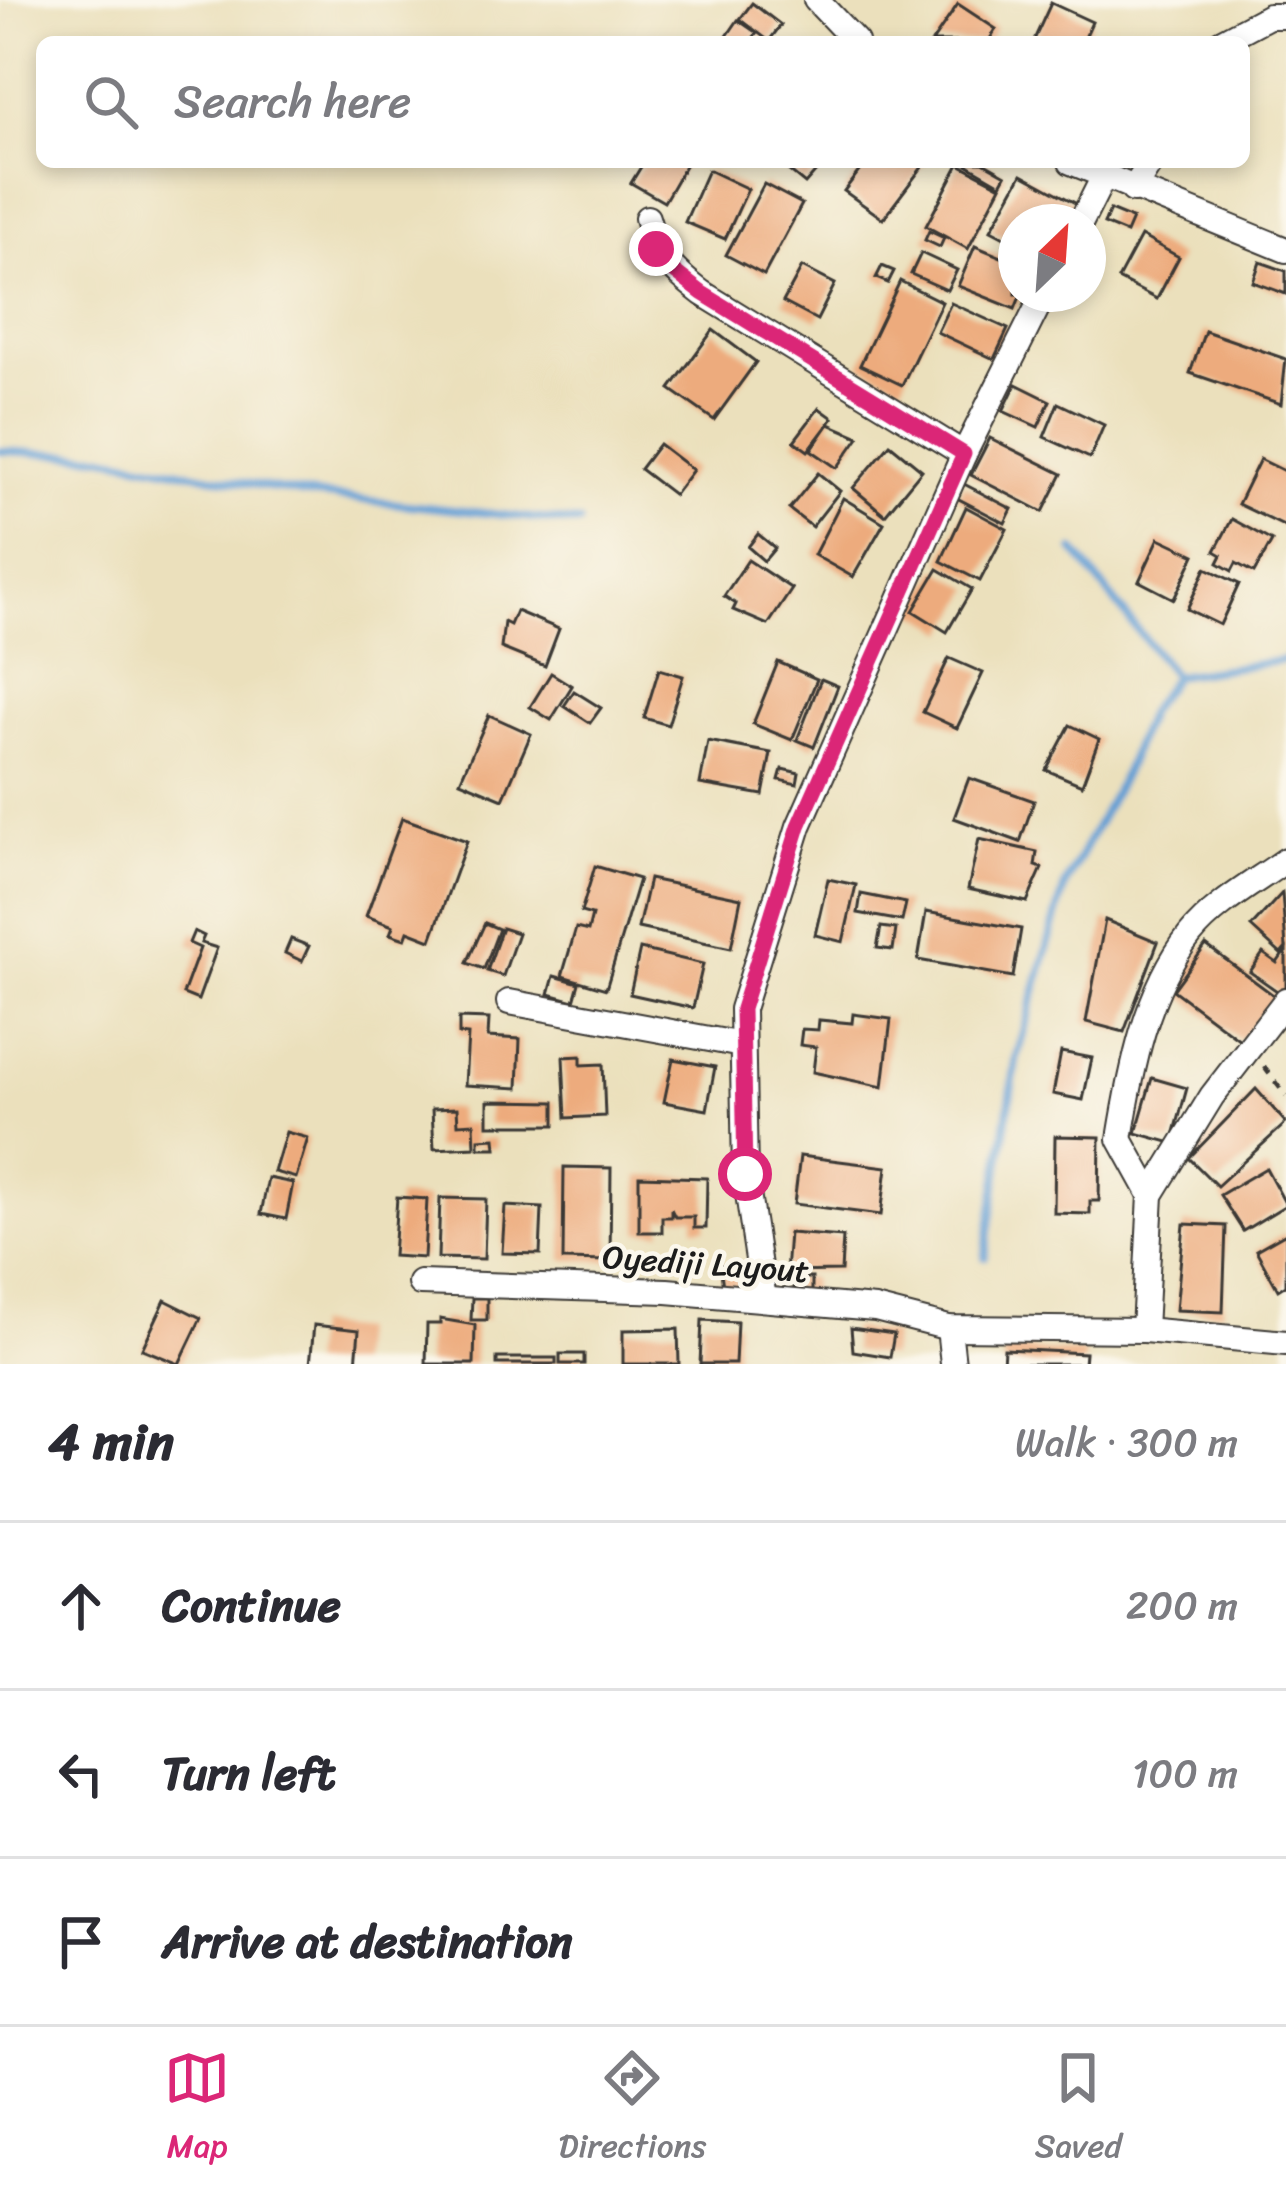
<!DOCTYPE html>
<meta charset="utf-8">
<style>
body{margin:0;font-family:Sriracha,sans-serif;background:#f2f2f3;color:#2b2b33}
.compass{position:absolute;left:998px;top:204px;width:108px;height:108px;border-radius:50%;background:#fff;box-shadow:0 6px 18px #0003;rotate:25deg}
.stop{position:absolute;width:36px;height:36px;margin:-27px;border:9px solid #db2777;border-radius:50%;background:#fff}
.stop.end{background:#db2777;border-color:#fff;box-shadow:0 3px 12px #0008}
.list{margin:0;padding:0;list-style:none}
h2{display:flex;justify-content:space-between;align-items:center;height:156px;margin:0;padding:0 48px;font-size:51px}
h2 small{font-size:39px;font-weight:400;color:#7c7c81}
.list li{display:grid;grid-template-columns:78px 1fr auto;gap:36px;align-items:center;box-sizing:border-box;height:168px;padding:0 48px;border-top:3px solid #e1e1e2}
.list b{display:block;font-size:45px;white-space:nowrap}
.list em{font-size:39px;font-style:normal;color:#7c7c81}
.icon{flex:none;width:66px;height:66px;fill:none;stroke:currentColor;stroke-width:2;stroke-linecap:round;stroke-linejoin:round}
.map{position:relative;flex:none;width:1286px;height:1364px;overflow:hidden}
.search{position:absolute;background:#fff;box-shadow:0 6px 18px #0003;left:36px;right:36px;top:36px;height:132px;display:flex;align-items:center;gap:30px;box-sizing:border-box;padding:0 42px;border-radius:18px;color:#7c7c81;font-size:45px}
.sheet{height:660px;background:#fff}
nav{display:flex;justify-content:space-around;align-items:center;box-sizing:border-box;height:168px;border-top:3px solid #e1e1e2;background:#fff;font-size:33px;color:#7c7c81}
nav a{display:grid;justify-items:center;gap:6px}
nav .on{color:#db2777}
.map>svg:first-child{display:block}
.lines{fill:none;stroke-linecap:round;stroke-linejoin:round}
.stream{stroke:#649fd4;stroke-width:8}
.building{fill:#edab7d}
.street-casing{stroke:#3b3934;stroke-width:28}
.path{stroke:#3b3934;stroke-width:4.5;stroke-dasharray:9 9;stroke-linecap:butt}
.street{stroke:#fff;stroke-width:24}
.route{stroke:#db2777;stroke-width:15}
.labels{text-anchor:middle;stroke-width:9;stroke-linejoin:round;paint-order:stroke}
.street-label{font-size:33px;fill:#1c1c1c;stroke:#fbf7ec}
</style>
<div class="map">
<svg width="1286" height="1364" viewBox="0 0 1286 1364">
<rect width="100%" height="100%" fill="#fbf7ec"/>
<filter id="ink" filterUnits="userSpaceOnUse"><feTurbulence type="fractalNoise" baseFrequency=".00833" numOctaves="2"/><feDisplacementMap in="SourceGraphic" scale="24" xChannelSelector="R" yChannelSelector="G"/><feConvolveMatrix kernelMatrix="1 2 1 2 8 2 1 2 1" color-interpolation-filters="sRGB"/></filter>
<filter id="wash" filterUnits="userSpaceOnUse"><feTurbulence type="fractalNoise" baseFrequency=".004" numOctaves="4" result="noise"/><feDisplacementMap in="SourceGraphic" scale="48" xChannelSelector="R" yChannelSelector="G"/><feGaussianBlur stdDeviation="2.7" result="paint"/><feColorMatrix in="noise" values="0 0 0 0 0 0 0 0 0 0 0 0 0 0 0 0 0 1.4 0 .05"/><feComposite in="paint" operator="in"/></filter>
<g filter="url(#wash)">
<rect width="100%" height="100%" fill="#ebe0bc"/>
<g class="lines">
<g class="stream">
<path d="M0 451 100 456 305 494 579 523"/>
<path d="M1074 550 1174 676 1286 660"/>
<path d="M985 1257 1017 1056 1065 885 1126 770 1148 712 1174 676"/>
</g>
</g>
<g id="blocks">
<g class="building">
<path d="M752 3 781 25 769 41 740 19Z"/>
<path d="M1051 3 1092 22 1083 42H1033Z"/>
<path d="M958 4 996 29 988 42H932Z"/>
<path d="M738 20 757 33 750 42H723Z"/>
<path d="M644 162H687L664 202 631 183Z"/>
<path d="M778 162H812L819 168 805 184Z"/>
<path d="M866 162H926L883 219 844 191Z"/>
<path d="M963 162H983L1006 175 1001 184Z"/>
<path d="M959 164 1001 186 968 249 926 226Z"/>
<path d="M708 170 748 189 725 239 685 222Z"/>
<path d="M1022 174 1077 204 1067 222H1016V243L991 230Z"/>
<path d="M764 184 802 204 764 275 726 255Z"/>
<path d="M1110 210 1132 219 1126 233 1104 224Z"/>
<path d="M929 231 944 238 940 247 925 240Z"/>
<path d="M1141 236 1179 257 1157 299 1118 279Z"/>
<path d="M975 246 1016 263V294H1021L1015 309 958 286Z"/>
<path d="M921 253 957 270 947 290 911 274Z"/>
<path d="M1260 262 1286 271V294L1253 282Z"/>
<path d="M882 266 894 271 888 283 876 278Z"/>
<path d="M802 267 835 284 817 320 783 302Z"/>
<path d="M900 281 942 302 902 385 860 365Z"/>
<path d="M951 303 1008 329 994 359 937 332Z"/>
<path d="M713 330 756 362 714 420 670 389Z"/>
<path d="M1205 331 1286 359 1281 404 1190 373Z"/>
<path d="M1016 384 1050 401 1038 427 1003 411Z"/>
<path d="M1058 403 1104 425 1090 458 1044 437Z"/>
<path d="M819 408 833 418 808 451 794 441Z"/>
<path d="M829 424 859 437 837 468 811 450Z"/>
<path d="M990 438 1062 474 1043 512 971 475Z"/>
<path d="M659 444 693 470 674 495 640 469Z"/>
<path d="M890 444 922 470 885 515 853 488Z"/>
<path d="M1260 459 1286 472V527L1238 504Z"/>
<path d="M818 473 840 491 812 527 789 509Z"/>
<path d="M964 484 1012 509 1005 523 957 498Z"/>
<path d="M843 498 884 523 853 577 814 555Z"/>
<path d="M966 507 1007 529 980 581 941 561Z"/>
<path d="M1232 519 1272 541 1254 573 1236 563 1232 571 1218 563 1222 555 1215 551Z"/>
<path d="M758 534 775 548 764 561 748 547Z"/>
<path d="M1159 538 1195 555 1174 599 1139 581Z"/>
<path d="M748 560 792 589 768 625 733 610 736 604 724 596Z"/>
<path d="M1206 568 1239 584 1220 625 1187 609Z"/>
<path d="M938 569 972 589 947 632 913 611Z"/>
<path d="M516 611 559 629 545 666 501 648 504 622 510 625Z"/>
<path d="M949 658 983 673 957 728 923 712Z"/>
<path d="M778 662 817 679 792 740 753 724Z"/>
<path d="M659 669 683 676 668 725 644 718Z"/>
<path d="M551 673 572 686 551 720 530 707Z"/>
<path d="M821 679 838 686 814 747 797 740Z"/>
<path d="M574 691 601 708 590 723 564 706Z"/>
<path d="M489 715 531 734 503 799 460 781Z"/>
<path d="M1070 725 1099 739 1082 785 1046 770Z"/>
<path d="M708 741 771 753 763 795 700 784Z"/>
<path d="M782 769 799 773 797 784 779 780Z"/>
<path d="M969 778 1034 801 1020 842 954 818Z"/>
<path d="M402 818 467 841 431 940 408 931 405 939 390 934 393 926 366 916Z"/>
<path d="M979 839 1037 852 1035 866 1042 868 1027 902 968 889Z"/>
<path d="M595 866 639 879 606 989 562 976 576 928 588 931 592 915 581 912Z"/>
<path d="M649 879 741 898 731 948 638 928Z"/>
<path d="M828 879 856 885 843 942 815 935Z"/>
<path d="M1282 893 1286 948 1281 954 1251 927Z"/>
<path d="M861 894 906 903 902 921 858 913Z"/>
<path d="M926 912 1021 929 1013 977 918 960Z"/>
<path d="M1105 920 1158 942 1124 1032 1086 1022Z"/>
<path d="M485 923 499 929 484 969 467 963Z"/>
<path d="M881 927 896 929 893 950 877 948Z"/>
<path d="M502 928 518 933 503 976 487 971Z"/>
<path d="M194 931 204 936 201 943 217 948 198 1000 183 994 200 948 189 943Z"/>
<path d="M291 939 309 946 302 961 285 953Z"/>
<path d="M1206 945 1276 997 1240 1040 1173 990Z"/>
<path d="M640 949 703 964 693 1008 630 994Z"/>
<path d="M1286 950V993L1284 996 1250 972 1263 953 1277 963Z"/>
<path d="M554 976 579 983 574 1001 549 994Z"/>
<path d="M853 1014 891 1019 883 1087 813 1072 816 1047 800 1045 802 1029 818 1030 819 1020 852 1023Z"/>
<path d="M459 1018 489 1019 488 1037 520 1039 518 1088 465 1085 468 1035 459 1034Z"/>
<path d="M1061 1052 1092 1058 1083 1100 1053 1094Z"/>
<path d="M581 1056V1065L603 1064 605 1116 566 1118 563 1057Z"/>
<path d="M673 1059 715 1067 707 1110 664 1102Z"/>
<path d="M1152 1078 1187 1088 1172 1143 1136 1133Z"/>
<path d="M1256 1089 1286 1123 1217 1186 1189 1158Z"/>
<path d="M488 1101 555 1102V1125H488Z"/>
<path d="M457 1108 458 1124 474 1123 475 1147 434 1149 432 1109Z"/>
<path d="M286 1132 308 1138 296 1178 274 1172Z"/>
<path d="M1055 1136 1100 1137 1099 1201H1090V1214L1054 1213Z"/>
<path d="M495 1138 496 1148H479V1139Z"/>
<path d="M800 1156 887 1167 881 1215 794 1204Z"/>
<path d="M564 1167 611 1168 610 1261 563 1260Z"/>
<path d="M1266 1168 1286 1205 1243 1231 1220 1195Z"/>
<path d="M639 1176 707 1178 706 1228H694V1217H675L671 1209V1217H662V1232H639Z"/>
<path d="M268 1178 293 1183 286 1219 261 1214Z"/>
<path d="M397 1197 427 1199 424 1258 393 1256Z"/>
<path d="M440 1198 486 1199 484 1259 438 1258Z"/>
<path d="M505 1206 542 1208 540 1254 502 1253Z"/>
<path d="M1184 1224 1226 1226 1223 1312 1176 1310Z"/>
<path d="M789 1233 843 1237 841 1271 786 1272Z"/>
<path d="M1286 1233V1285L1278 1290 1256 1250Z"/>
<path d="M735 1263 738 1285 723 1287 720 1265Z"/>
<path d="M794 1278H812V1292L794 1291Z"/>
<path d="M472 1298H487V1320H471Z"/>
<path d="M165 1300 201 1318 179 1364 142 1349Z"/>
<path d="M440 1319 475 1325 474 1364H426L427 1324H440Z"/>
<path d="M702 1320 737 1322 735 1364H700Z"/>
<path d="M314 1325 359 1330 356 1364H310Z"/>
<path d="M851 1328 894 1334 890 1357 853 1351Z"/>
<path d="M678 1329 679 1364H623V1330Z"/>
<path d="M1004 1349 1085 1353 1084 1364H1003Z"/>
<rect x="560" y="1354" width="24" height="10"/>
<rect x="497" y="1358" width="59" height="6"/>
</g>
</g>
</g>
<g filter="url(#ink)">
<use href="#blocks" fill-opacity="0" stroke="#3b3934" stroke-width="3"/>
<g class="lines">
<g class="street-casing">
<g id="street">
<path d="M816 0 856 42"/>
<path d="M1220 42 1269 16H1286"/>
<path d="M1071 162 1286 250"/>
<path d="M1133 190 1151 162"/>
<path d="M647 218C657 255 672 270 702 293L964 454"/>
<path d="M1081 222 1105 174"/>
<path d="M509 1002 742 1045"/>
<path d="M1151 1195 1120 1139C1131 1071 1146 990 1190 935 1215 904 1254 883 1286 860"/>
<path d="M420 1283 667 1291 875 1309 949 1328 1144 1330 1286 1343"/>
<path d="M764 1299 745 1174 742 1009 799 826 964 454 1044 294"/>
<path d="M949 1328 953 1364"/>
<path d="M1144 1330 1151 1195 1212 1096 1286 1000"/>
</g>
</g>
<path class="path" d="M1264 1067 1286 1096"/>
<use href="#street" class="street"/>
</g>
</g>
<g class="lines" filter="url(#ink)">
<path class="route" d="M656 249 671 269 702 293 964 454 799 826 742 1009 745 1174"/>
</g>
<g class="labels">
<g class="street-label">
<text transform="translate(706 1263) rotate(4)" y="12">Oyediji Layout</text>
</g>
</g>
</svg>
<svg class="compass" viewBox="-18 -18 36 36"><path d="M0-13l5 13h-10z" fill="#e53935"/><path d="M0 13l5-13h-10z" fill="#7c7c81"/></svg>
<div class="stop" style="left:745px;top:1174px"></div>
<div class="stop end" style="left:656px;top:249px"></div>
<div class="search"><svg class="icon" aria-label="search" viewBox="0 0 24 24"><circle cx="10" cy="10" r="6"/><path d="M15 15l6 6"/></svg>Search here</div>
</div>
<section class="sheet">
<h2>4 min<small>Walk · 300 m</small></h2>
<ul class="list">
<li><svg class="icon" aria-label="ahead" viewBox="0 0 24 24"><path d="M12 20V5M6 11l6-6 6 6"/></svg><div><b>Continue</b></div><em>200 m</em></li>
<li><svg class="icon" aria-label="left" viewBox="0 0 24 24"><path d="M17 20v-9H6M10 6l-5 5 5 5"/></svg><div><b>Turn left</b></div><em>100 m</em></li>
<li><svg class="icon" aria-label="arrive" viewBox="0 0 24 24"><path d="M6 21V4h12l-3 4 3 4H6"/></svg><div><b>Arrive at destination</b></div></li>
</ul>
</section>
<nav>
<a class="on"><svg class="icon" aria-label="map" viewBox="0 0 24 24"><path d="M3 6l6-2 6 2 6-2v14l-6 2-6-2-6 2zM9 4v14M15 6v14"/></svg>Map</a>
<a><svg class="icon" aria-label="directions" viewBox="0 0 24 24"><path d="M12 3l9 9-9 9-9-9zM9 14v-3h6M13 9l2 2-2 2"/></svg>Directions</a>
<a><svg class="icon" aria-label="saved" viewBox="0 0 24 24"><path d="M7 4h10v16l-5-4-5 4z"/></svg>Saved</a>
</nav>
